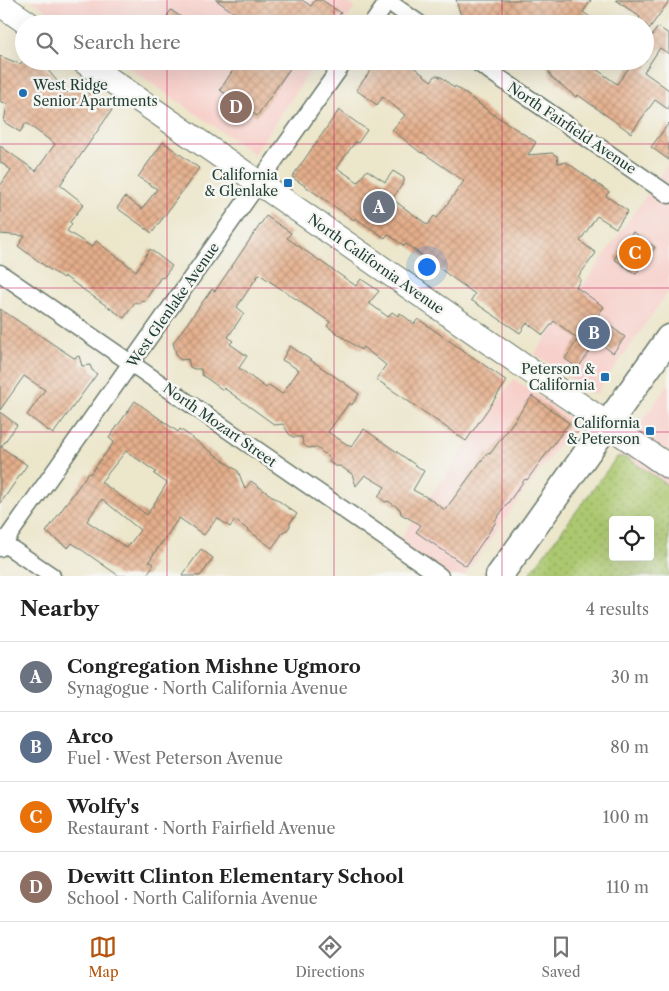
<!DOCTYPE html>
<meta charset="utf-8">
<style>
body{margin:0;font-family:"Libre Caslon Text",serif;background:#f6f6f6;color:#222}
.controls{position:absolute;right:15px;bottom:15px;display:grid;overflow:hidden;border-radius:5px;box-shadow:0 5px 20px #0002}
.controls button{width:45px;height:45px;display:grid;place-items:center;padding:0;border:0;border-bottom:1px solid #e0e0e0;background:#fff;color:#222;font:25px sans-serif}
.you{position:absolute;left:426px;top:266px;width:18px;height:18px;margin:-12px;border:4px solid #fff;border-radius:50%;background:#1a73e8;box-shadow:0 0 0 8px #1a73e833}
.badge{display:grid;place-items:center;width:32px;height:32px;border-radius:50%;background:#b45309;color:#fff;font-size:16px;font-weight:700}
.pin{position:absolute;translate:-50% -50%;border:2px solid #fff;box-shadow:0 1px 5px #0006}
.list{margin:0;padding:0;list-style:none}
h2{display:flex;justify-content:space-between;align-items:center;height:65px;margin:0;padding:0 20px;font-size:21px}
h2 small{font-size:16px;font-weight:400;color:#767676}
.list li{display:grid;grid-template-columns:32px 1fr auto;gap:15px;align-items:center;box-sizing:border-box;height:70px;padding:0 20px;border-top:1px solid #e0e0e0}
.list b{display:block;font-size:19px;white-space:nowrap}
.list p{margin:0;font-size:16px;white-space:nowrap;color:#767676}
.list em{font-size:16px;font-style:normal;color:#767676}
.icon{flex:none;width:28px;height:28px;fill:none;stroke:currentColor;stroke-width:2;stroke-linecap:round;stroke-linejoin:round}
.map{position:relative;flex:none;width:669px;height:576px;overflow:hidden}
.search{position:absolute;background:#fff;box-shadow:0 5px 20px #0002;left:15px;right:15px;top:15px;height:55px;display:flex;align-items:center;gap:12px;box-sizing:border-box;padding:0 18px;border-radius:28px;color:#767676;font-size:19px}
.sheet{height:345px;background:#fff}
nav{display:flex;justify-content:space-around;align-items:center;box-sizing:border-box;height:70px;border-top:1px solid #e0e0e0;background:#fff;font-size:14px;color:#767676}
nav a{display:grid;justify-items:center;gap:2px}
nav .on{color:#b45309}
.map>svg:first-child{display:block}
.built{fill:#f7d0cb}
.green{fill:url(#green-dots);stroke:#668252;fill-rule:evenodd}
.building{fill:url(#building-cross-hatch);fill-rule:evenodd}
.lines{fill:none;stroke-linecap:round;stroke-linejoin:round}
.street-casing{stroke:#677869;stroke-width:19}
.secondary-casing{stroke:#677869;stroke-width:26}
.primary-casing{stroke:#677869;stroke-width:29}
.street{stroke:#fff;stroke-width:16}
.secondary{stroke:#fff;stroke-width:24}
.primary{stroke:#fff;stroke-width:26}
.grid{fill:none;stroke:#c2185b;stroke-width:1;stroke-opacity:0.55}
.poi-dot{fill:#1f6fb2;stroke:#f6f6f2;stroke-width:2}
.labels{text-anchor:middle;stroke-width:5;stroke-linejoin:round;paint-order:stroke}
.poi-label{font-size:14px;fill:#1f3d34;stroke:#f6f6f2;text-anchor:end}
.street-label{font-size:14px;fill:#1f3d34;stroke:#f6f6f2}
</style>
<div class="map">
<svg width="669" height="576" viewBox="0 0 669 576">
<defs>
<pattern id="green-dots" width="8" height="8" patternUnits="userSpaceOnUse" patternTransform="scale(1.25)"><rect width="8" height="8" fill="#acc86f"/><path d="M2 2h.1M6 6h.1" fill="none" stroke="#8ba45c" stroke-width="1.8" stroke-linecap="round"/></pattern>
<pattern id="building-cross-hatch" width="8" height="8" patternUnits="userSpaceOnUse" patternTransform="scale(1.25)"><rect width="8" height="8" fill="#e5ae8b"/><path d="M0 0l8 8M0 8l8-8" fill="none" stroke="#b98f72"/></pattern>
</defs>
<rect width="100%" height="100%" fill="#f6f6f2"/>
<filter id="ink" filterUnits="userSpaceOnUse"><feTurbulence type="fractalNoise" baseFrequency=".02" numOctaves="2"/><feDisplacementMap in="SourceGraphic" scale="10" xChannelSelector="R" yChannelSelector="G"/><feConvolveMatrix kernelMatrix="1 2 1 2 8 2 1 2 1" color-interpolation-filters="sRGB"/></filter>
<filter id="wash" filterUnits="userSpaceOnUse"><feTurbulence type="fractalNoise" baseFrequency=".0096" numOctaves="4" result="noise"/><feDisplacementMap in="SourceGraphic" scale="20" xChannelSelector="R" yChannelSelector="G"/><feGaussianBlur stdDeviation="1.12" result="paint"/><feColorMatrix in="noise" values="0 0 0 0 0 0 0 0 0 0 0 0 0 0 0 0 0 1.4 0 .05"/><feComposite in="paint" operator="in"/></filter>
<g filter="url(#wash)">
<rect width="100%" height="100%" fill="#ece6cb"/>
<g class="built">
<path d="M31 0H344L355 8 343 24H66Z"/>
<path d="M120 61H317L254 154Z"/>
<path d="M669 163V291L595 395 535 354Z"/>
<path d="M514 379 575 422 464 576H448L398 542Z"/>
<path d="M669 383V486L629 459 623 457H617Z"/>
</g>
<path class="green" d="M617 457H623L629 459 669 486V576H528ZM613 520H650V557H613Z"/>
<g id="blocks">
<g class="building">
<path d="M216 0H302L311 6 315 0H322L341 13 333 24H250Z"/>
<path d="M456 0H591L583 12 600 24H474L461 16Z"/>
<path d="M616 0H669V1L649 29 645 24 638 21 640 17Z"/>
<path d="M171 10 191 24H162Z"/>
<path d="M658 27 669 34V54L660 48 644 72 669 90V110L655 100 631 133 578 95 576 97 551 77 545 61H601L596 69 617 84 634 61H645V45Z"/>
<path d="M0 56 20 64 23 61H36L47 69 67 93 74 83 112 110 60 185 84 204 70 222 72 224 67 231 92 247 96 241 136 271 150 249 172 266 163 278 161 277 144 302 142 300 139 304 135 302 124 318 64 276 63 278 49 269 18 246 25 236 0 234V186L11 170 0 162V146L36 171 55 144 26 123 20 132 4 122 7 104 0 101Z"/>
<path d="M239 61H295L257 116 220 90Z"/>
<path d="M378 61H406L431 81 436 75 443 78 454 88 455 86 490 112 536 142 528 155 552 153 557 156 558 163 566 162 582 173 609 192 606 196 628 211 616 228 597 216 580 241 596 253 578 277 581 279 576 287 604 307 597 316 625 337 613 353 597 341 578 368 565 359 578 339 554 321 543 335 527 323 520 333 471 300 475 294 406 244 404 246 388 234 385 238 355 218 354 220 292 177 339 110 367 130 358 143 355 142 337 168 358 182 367 170 385 182 393 171 404 178V182L392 199 428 225 434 216 437 218 464 181 422 152 421 153 392 130 405 115 383 97 377 105 356 90Z"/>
<path d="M669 123V160L651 147Z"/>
<path d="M163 142 199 168 152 233 117 208 125 197 142 209 157 189 138 177Z"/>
<path d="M266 216 291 233 287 238 356 286 361 279 379 291 369 303 388 317 392 312 398 316 400 313 414 324 418 319 507 381 466 441 376 379 386 365 363 347 361 350 327 326 330 322 259 274 237 307 244 313 228 337 233 341 230 344 247 356 239 368 266 388 269 385 282 394 299 370 282 360 290 346 343 382 359 394 352 405 349 403 328 432 351 447 364 429 424 471 413 490 430 499 445 510 487 453 490 454 532 396 569 423 527 480 525 479 495 521 496 522 466 566 416 532 421 525 401 514 400 509 388 501 385 502 378 496 385 487 365 475 356 486 352 474 340 466H335L329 462 331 459 316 447 308 448 303 444 302 437H293L289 434 283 424 275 425 224 388 223 390 202 375 201 369H194L190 367 188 359 181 360 177 357 173 343 212 289 215 291Z"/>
<path d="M633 232 655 247 636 274 614 259Z"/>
<path d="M0 309 74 358 79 356 82 366 90 365 92 370 97 374 53 434 27 415 45 390 24 376 0 410Z"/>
<path d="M135 401 178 432 180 429 238 471 245 489 251 481 297 514 290 523V526L287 530 284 531 272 548 235 520 230 527 217 518 204 535 179 518 149 561 154 564 146 576H119L72 543 68 548 46 532 88 473 90 474 114 442 109 438ZM126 451 156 472 154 474 167 483 147 515 101 482ZM102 499 140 530 127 548 87 521Z"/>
<path d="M0 412 17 425 1 447 27 465 0 504Z"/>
<path d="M201 549 213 558 205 570 200 576H182Z"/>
</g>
</g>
</g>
<g filter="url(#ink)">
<use href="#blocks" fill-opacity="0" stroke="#677869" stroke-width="1"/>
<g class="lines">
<g class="street-casing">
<g id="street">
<path d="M386 0 420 24"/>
<path d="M372 24 389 0"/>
<path d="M475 61 669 195"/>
<path d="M0 273 440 576"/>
<path d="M0 541 52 576"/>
<path d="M0 548 345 61"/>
</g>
</g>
<g class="secondary-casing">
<g id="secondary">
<path d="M0 4 29 24"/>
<path d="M83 61 669 467"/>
</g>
</g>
<g class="primary-casing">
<path id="primary" d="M499 576 669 338"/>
</g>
<use href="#street" class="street"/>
<use href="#secondary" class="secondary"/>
<use href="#primary" class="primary"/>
</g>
</g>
<path class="grid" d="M167 0V24M334 0V24M502 0V24M167 61V576M334 61V576M502 61V576M0 144H669M0 288H669M0 432H669"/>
<g class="poi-dot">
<circle cx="23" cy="93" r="5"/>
<rect x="283" y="178" width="10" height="10" rx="2.5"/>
<rect x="600" y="372" width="10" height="10" rx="2.5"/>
<rect x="645" y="426" width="10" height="10" rx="2.5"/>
</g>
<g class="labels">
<g class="poi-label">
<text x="33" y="90" text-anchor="start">West Ridge<tspan x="33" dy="16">Senior Apartments</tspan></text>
<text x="278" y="180">California<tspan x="278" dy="16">&amp; Glenlake</tspan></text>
<text x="595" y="374">Peterson &amp;<tspan x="595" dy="16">California</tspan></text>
<text x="640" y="428">California<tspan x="640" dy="16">&amp; Peterson</tspan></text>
</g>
<g class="street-label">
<text transform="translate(572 128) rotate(34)" y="5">North Fairfield Avenue</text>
<text transform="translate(376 264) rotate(35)" y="5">North California Avenue</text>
<text transform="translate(173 305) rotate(-55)" y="5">West Glenlake Avenue</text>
<text transform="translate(220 425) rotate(35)" y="5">North Mozart Street</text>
</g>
</g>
</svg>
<div class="controls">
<button><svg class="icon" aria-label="locate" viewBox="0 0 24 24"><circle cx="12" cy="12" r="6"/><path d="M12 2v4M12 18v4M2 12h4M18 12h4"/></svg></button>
</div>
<div class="you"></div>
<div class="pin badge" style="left:379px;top:207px;background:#6b7280">A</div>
<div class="pin badge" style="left:594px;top:333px;background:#5c6f8a">B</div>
<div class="pin badge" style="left:635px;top:253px;background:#e8710a">C</div>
<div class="pin badge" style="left:236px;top:107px;background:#8d6e63">D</div>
<div class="search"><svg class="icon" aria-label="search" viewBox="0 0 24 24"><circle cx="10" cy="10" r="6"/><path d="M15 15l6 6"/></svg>Search here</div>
</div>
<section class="sheet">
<h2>Nearby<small>4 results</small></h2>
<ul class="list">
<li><span class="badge" style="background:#6b7280">A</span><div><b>Congregation Mishne Ugmoro</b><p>Synagogue · North California Avenue</p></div><em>30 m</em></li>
<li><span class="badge" style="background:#5c6f8a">B</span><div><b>Arco</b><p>Fuel · West Peterson Avenue</p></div><em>80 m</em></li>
<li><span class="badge" style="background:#e8710a">C</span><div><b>Wolfy's</b><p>Restaurant · North Fairfield Avenue</p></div><em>100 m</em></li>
<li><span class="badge" style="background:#8d6e63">D</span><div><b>Dewitt Clinton Elementary School</b><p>School · North California Avenue</p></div><em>110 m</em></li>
</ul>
</section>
<nav>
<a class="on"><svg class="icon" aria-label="map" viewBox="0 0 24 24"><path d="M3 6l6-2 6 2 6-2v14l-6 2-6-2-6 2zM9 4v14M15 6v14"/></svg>Map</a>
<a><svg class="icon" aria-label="directions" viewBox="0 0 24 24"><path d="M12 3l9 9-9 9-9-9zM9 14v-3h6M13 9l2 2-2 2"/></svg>Directions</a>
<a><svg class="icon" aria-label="saved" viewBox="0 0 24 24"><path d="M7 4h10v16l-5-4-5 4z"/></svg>Saved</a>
</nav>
